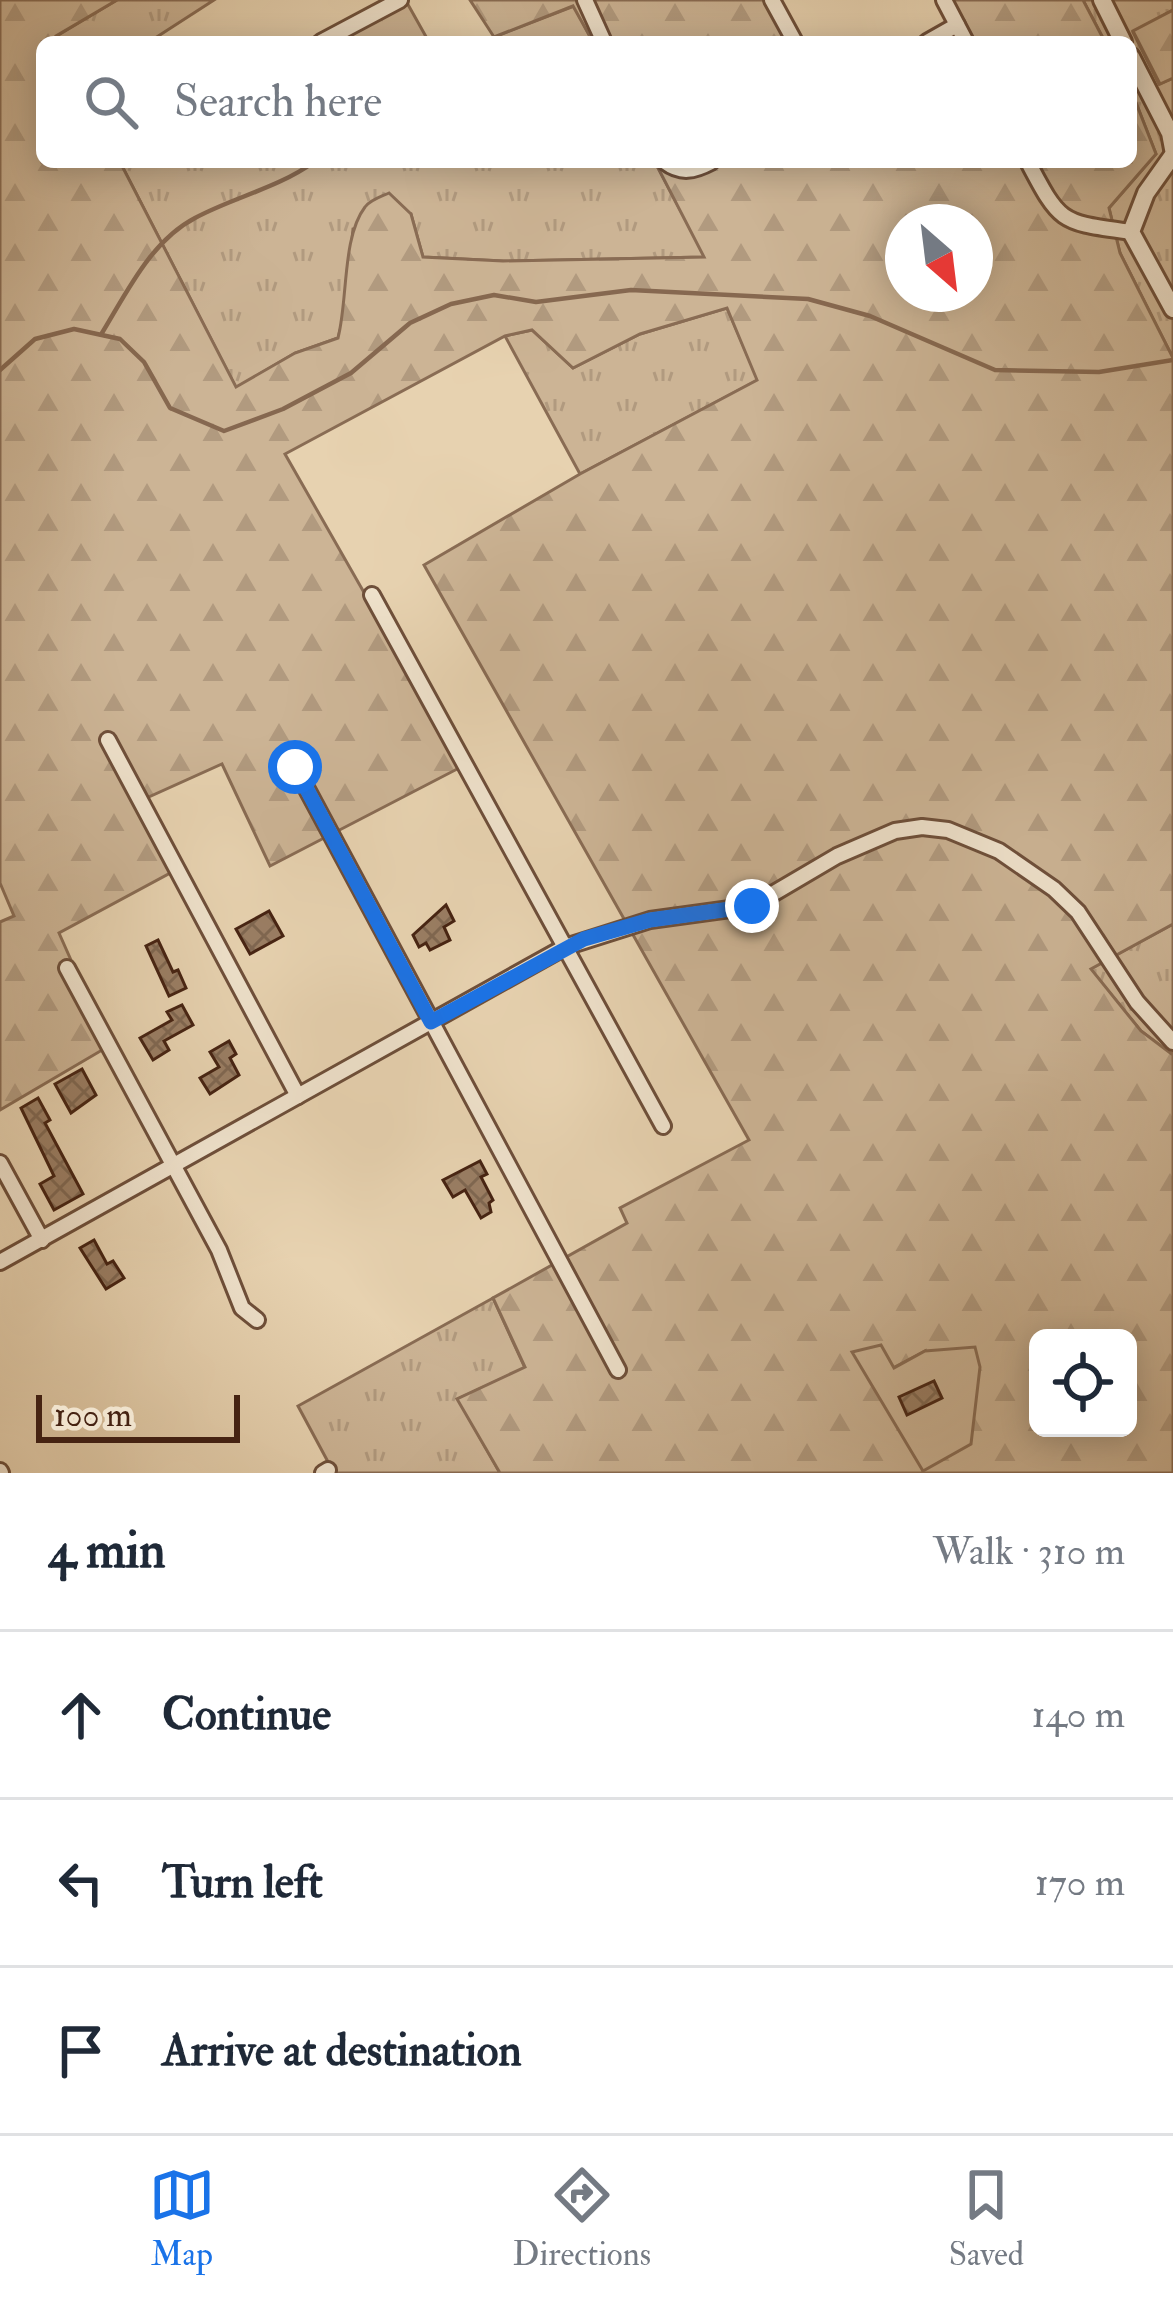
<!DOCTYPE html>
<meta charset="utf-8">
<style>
body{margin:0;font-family:"IM FELL Double Pica",serif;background:#f2f2f3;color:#1f2937}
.controls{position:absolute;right:36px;bottom:36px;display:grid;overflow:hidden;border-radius:18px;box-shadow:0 6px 30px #0003}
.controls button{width:108px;height:108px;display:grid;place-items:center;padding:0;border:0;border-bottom:3px solid #e0e1e3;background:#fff;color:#1f2937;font:60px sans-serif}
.compass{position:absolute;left:885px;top:204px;width:108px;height:108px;border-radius:50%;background:#fff;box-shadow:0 6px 30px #0003;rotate:152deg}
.scale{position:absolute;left:36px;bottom:30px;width:204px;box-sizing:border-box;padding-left:12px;border:6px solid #462312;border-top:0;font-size:33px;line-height:42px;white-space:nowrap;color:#462312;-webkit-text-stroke:9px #efe2cc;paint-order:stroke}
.stop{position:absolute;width:36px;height:36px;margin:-27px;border:9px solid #1a73e8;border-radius:50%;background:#fff}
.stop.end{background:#1a73e8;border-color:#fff;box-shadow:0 3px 12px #0008}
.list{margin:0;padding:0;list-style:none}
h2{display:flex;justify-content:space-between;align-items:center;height:156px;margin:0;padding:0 48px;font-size:51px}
h2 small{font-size:39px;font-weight:400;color:#747a83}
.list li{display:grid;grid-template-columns:78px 1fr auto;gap:36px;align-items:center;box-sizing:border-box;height:168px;padding:0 48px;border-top:3px solid #e0e1e3}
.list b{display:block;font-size:45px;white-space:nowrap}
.list em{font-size:39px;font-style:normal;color:#747a83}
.icon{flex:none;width:66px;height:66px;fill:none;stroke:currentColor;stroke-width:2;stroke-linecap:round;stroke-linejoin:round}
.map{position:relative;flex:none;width:1173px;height:1473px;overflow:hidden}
.search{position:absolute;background:#fff;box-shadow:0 6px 30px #0003;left:36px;right:36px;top:36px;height:132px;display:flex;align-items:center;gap:30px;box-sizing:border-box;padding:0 42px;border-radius:18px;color:#747a83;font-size:45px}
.sheet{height:660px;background:#fff}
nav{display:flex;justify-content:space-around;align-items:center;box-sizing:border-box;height:168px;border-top:3px solid #e0e1e3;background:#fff;font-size:33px;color:#747a83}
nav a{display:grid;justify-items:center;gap:6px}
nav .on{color:#1a73e8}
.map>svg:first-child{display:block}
.grass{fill:url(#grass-tufts);stroke:#896c54;stroke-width:3}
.forest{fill:url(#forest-firs);stroke:#896c54;stroke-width:3;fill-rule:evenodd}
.garden{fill:#ccb495;stroke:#896c54;stroke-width:3}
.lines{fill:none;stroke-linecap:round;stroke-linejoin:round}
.stream{stroke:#866850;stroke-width:4.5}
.building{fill:url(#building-cross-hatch);stroke:#462312;stroke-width:3}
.minor-casing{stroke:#6e4f3a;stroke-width:20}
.tertiary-casing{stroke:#6e4f3a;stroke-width:22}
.minor{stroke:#efe2cc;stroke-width:14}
.tertiary{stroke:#efe2cc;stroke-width:16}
.route{stroke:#1a73e8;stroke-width:15}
</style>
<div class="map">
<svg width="1173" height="1473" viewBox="0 0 1173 1473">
<defs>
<pattern id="grass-tufts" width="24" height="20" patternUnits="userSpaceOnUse" patternTransform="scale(3)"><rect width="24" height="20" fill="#ccb495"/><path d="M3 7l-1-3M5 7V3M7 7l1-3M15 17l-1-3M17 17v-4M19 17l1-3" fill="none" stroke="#b19a7f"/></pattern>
<pattern id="forest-firs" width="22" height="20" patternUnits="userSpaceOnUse" patternTransform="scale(3)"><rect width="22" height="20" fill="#ccb495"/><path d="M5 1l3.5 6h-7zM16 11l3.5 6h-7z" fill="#b19a7f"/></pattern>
<pattern id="building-cross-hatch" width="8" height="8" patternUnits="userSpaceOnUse" patternTransform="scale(3)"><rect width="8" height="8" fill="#9a7e64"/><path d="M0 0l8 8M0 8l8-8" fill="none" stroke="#7f6751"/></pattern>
</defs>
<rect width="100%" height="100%" fill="#e7d2b0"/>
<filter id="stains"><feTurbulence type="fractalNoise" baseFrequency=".00167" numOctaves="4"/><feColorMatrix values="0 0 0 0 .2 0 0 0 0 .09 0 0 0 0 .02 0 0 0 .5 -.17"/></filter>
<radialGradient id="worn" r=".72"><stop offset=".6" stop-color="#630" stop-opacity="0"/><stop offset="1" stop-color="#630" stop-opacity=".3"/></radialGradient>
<g class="grass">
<path d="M117 0H214L149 42H58L55 37Z"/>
<path d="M1083 0H1173V10L1133 32 1159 84 1173 78V358L1120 253 1109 208 1156 154 1131 90V42H1105Z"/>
<path d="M406 1 429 42H336Z"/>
<path d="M574 6 593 42H485L494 37Z"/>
<path d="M120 162H655L705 257 503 261 423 257 411 214 353 229 345 311 338 338 295 353 236 388Z"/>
<path d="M727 308 758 380 580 474 505 336 532 330 573 368 640 334Z"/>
<path d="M1173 924V1055L1141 1031 1090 969Z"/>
<path d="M493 1298 525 1368 458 1399 500 1473H334L298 1406Z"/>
</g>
<g class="forest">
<path d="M0 0H117L56 36 58 42H42V162H120L236 387 295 353 338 338C348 300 342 237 365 207 370 200 380 197 389 193L411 214 423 257 503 261 704 257 655 162H1131V90L1156 154 1109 208 1120 253 1173 358V924L1091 969 1141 1031 1173 1055V1473H500L457 1399 525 1367 493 1298 627 1223 620 1208 749 1140 424 565 580 474 757 380 727 308 640 334 573 368 532 330 505 336 285 454 463 766 270 866 222 764 140 801 172 872 59 933 109 1046 0 1110V922L14 916 0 883ZM903 222H975V294H903ZM1038 1338H1128V1428H1038ZM925 1351 923 1471 893 1368Z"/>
<path d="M470 0H773L796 42H593L573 6 494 37Z"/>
<path d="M951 0H1083L1105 42H950L967 32Z"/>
<path d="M1173 10V78L1160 84 1133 31Z"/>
</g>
<path class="garden" d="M881 1345 894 1368 925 1351 975 1347 980 1367 971 1444 923 1471 852 1352Z"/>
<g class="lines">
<g class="stream">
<path d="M102 333C127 292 151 241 195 218 234 197 278 188 314 162"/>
<path d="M0 370 35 339 74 329 120 339 144 362 170 408 224 431 283 409 351 373 410 323 451 304 494 295 536 302 631 290 808 299 870 316 995 370 1099 372 1173 360"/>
</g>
</g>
<g class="building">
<path d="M446 905 454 921 444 927 450 940 430 950 426 943 419 947 413 935Z"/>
<path d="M269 911 283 936 250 954 236 929Z"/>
<path d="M158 940 173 972 178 970 186 988 169 996 146 946Z"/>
<path d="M182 1005 193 1025 164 1041 169 1050 153 1060 140 1038 172 1020 167 1012Z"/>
<path d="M229 1041 236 1054 230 1058 239 1075 210 1094 200 1078 219 1067 210 1052Z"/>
<path d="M82 1069 96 1095 71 1113 55 1084Z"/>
<path d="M38 1098 50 1120 45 1123 83 1194 54 1210 40 1184 54 1176 21 1108Z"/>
<path d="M480 1161 487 1174 481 1177 493 1200 489 1203 491 1212 481 1218 465 1190 453 1197 443 1180Z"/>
<path d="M94 1240 107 1264 113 1261 124 1278 106 1289 80 1248Z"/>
<path d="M934 1381 942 1398 907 1415 899 1397Z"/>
</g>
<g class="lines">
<g class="minor-casing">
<g id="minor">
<path d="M585 0 604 42"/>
<path d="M772 0 795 42"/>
<path d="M944 0 966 42"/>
<path d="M321 42 400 0"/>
<path d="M927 42 957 25"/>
<path d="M665 162C681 174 694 171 711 162"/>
<path d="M1028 162C1061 225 1061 222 1131 232"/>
<path d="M372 595 663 1126"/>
<path d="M108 740 298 1096"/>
<path d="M295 767 618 1370"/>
<path d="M67 968 219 1250 242 1308 257 1320"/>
<path d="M0 1163 42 1240"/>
<path d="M0 1262 565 947 650 920 752 906 837 856 895 831 922 827 948 830 999 851 1054 889 1078 912 1137 1002 1173 1042"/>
<path d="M0 1471 1 1473"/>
<path d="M323 1473 328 1470"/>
</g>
</g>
<g class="tertiary-casing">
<g id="tertiary">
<path d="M1102 0 1123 42"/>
<path d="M1131 57 1170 133 1173 149"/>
<path d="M1173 155 1146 193 1131 232 1173 309"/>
</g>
</g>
<use href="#minor" class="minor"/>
<use href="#tertiary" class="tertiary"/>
</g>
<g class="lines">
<path class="route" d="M295 767 431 1022 584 939 650 920 752 906"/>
</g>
<rect width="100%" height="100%" filter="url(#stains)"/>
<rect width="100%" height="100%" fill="url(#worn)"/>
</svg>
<div class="controls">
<button><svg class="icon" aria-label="locate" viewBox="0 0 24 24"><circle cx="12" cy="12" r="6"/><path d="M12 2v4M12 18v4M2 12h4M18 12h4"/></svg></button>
</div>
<svg class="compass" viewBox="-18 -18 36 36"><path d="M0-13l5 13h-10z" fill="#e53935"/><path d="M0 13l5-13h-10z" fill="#747a83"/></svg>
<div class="scale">100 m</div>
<div class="stop" style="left:295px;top:767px"></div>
<div class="stop end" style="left:752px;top:906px"></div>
<div class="search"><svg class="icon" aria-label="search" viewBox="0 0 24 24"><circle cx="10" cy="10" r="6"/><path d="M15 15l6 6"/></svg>Search here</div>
</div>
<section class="sheet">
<h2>4 min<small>Walk · 310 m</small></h2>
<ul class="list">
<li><svg class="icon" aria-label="ahead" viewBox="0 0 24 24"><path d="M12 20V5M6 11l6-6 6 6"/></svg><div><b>Continue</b></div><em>140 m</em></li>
<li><svg class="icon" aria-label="left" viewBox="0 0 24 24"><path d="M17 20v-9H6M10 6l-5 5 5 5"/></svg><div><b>Turn left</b></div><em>170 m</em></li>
<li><svg class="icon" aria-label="arrive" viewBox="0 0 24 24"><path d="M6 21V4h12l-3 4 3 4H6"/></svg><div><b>Arrive at destination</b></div></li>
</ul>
</section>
<nav>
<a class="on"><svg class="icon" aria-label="map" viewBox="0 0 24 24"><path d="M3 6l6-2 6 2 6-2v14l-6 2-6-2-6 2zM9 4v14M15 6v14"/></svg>Map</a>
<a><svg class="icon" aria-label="directions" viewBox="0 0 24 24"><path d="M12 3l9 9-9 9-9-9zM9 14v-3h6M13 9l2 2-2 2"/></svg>Directions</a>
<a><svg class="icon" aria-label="saved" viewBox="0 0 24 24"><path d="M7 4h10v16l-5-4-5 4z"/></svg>Saved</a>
</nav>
